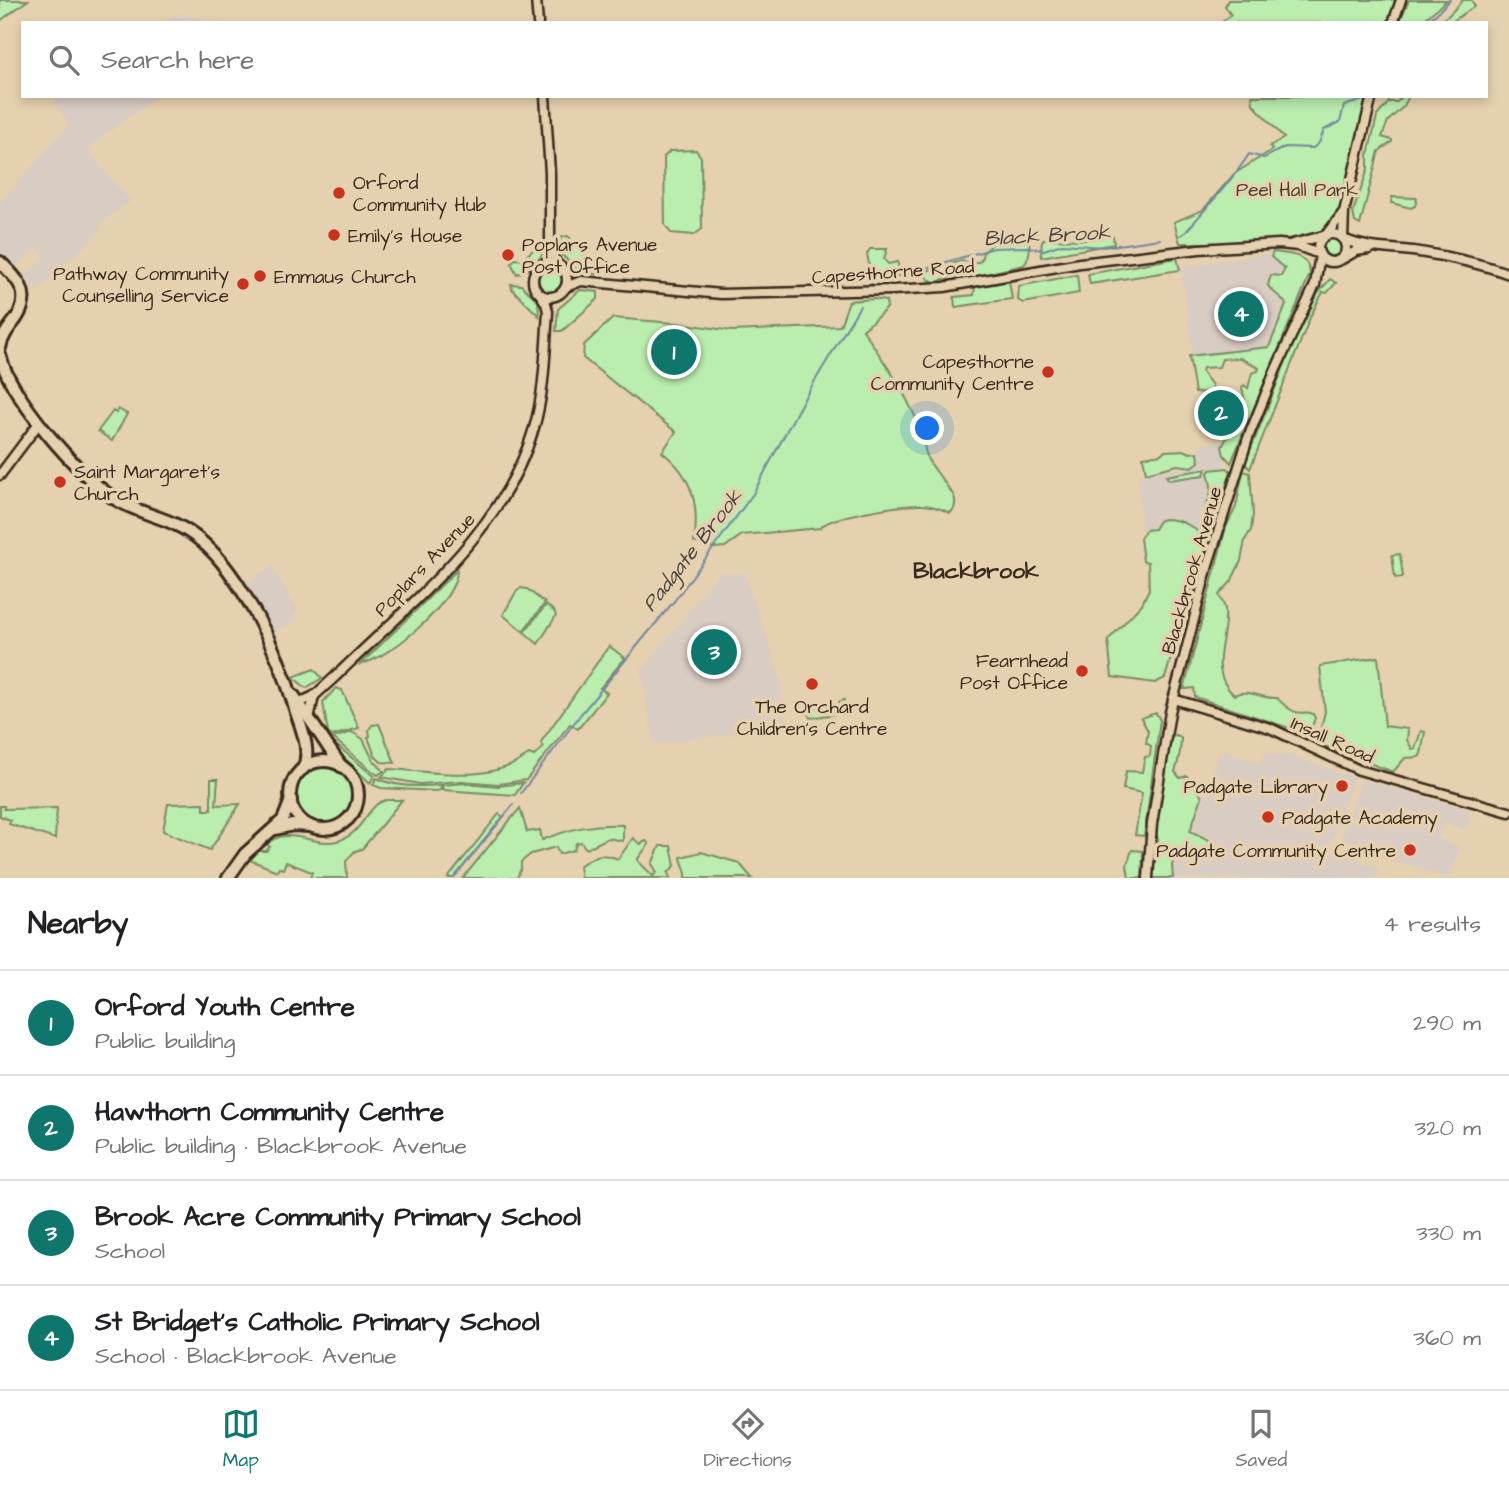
<!DOCTYPE html>
<meta charset="utf-8">
<style>
body{margin:0;font-family:"Architects Daughter",sans-serif;background:#f6f6f6;color:#202124}
.you{position:absolute;left:928px;top:429px;width:24px;height:24px;margin:-18px;border:5px solid #fff;border-radius:50%;background:#1a73e8;box-shadow:0 0 0 10px #1a73e833}
.badge{display:grid;place-items:center;width:46px;height:46px;border-radius:50%;background:#0f766e;color:#fff;font-size:23px;font-weight:700}
.pin{position:absolute;translate:-50% -50%;border:4px solid #fff;box-shadow:0 2px 7px #0006}
.list{margin:0;padding:0;list-style:none}
h2{display:flex;justify-content:space-between;align-items:center;height:91px;margin:0;padding:0 28px;font-size:30px}
h2 small{font-size:23px;font-weight:400;color:#757577}
.list li{display:grid;grid-template-columns:46px 1fr auto;gap:21px;align-items:center;box-sizing:border-box;height:105px;padding:0 28px;border-top:2px solid #e0e0e0}
.list b{display:block;font-size:26px;white-space:nowrap}
.list p{margin:0;font-size:23px;white-space:nowrap;color:#757577}
.list em{font-size:23px;font-style:normal;color:#757577}
.icon{flex:none;width:38px;height:38px;fill:none;stroke:currentColor;stroke-width:2;stroke-linecap:round;stroke-linejoin:round}
.map{position:relative;flex:none;width:1509px;height:878px;overflow:hidden}
.search{position:absolute;background:#fff;box-shadow:0 4px 10px #0003;left:21px;right:21px;top:21px;height:77px;display:flex;align-items:center;gap:18px;box-sizing:border-box;padding:0 24px;border-radius:0px;color:#757577;font-size:26px}
.sheet{height:511px;background:#fff}
nav{display:flex;justify-content:space-around;align-items:center;box-sizing:border-box;height:98px;border-top:2px solid #e0e0e0;background:#fff;font-size:19px;color:#757577}
nav a{display:grid;justify-items:center;gap:4px}
nav .on{color:#0f766e}
.map>svg:first-child{display:block}
.built{fill:#d9ccc3}
.green{fill:#baedae;stroke:#7a8c66;stroke-width:2}
.lines{fill:none;stroke-linecap:round;stroke-linejoin:round}
.stream{stroke:#74899f;stroke-width:2}
.tertiary-casing{stroke:#3b2a1e;stroke-width:13}
.primary-casing{stroke:#3b2a1e;stroke-width:16}
.tertiary{stroke:#e5d1af;stroke-width:8}
.primary{stroke:#e5d1af;stroke-width:10}
.poi-dot{fill:#c8321e;stroke:#e5d1af;stroke-width:2.5}
.labels{text-anchor:middle;stroke-width:7;stroke-linejoin:round;paint-order:stroke}
.poi-label{font-size:19px;fill:#3b2a1e;stroke:#e5d1af;text-anchor:start}
.park-label{font-size:19px;fill:#483e2c;stroke:#e5d1af}
.street-label{font-size:19px;fill:#3b2a1e;stroke:#e5d1af}
.water-label{font-size:21px;font-style:italic;fill:#49423e;stroke:#e5d1af}
.quarter-label{font-size:23px;font-weight:bold;fill:#3b2a1e;stroke:#e5d1af}
</style>
<div class="map">
<svg width="1509" height="878" viewBox="0 0 1509 878">
<rect width="100%" height="100%" fill="#e5d1af"/>
<filter id="ink" filterUnits="userSpaceOnUse"><feTurbulence type="fractalNoise" baseFrequency=".0143" numOctaves="2"/><feDisplacementMap in="SourceGraphic" scale="14" xChannelSelector="R" yChannelSelector="G"/><feConvolveMatrix kernelMatrix="1 2 1 2 8 2 1 2 1" color-interpolation-filters="sRGB"/></filter>
<g filter="url(#ink)">
<g class="built">
<path d="M177 14 198 19 217 23H165Z"/>
<path d="M62 96H158L87 148 109 177 131 200 99 224 101 226 96 235 37 291 24 277 45 257 36 248 15 268 0 255V202L65 130 68 122 54 102Z"/>
<path d="M1273 253 1294 256 1310 263 1314 274 1275 355 1194 364 1181 267Z"/>
<path d="M1231 440 1208 533 1142 537 1138 475 1200 466 1198 445Z"/>
<path d="M272 566 298 611 294 615 297 619 273 634 244 585Z"/>
<path d="M719 573H745L782 683 781 692 788 727 654 744 641 671Z"/>
<path d="M1220 749 1259 763 1264 759V754L1291 755 1354 778 1328 849 1379 868 1376 878H1158L1177 851 1207 855 1213 837 1192 831Z"/>
<path d="M1361 779 1463 808 1469 812 1470 819 1466 830 1444 823 1438 839 1461 847 1450 875 1442 876 1340 843Z"/>
</g>
<g class="green">
<path d="M0 0H28L0 21Z"/>
<path d="M1228 0H1397L1389 23H1221L1231 15 1225 6Z"/>
<path d="M1409 0H1447L1420 23H1399Z"/>
<path d="M1463 0H1471L1475 6 1450 23H1437L1449 15Z"/>
<path d="M1252 96H1368L1341 208 1333 222 1319 232 1297 238 1230 243H1180L1174 222 1203 210 1234 174 1272 150 1270 146 1284 138 1253 104Z"/>
<path d="M1403 96H1409L1404 106 1388 121 1382 137 1392 140V142L1379 151 1360 225 1355 222 1353 212 1368 169V155L1377 116 1389 102H1397Z"/>
<path d="M696 150 701 157 702 229 694 235 671 233 665 225 664 157 670 151Z"/>
<path d="M1392 197 1417 198 1415 206 1411 208 1391 203Z"/>
<path d="M1092 232 1113 236 1114 244 1041 257 1042 239 1086 240Z"/>
<path d="M568 236 598 269 597 274 579 272 562 255V237Z"/>
<path d="M1024 237 1028 238C1031 248 1030 257 1024 265L972 277 943 279 937 283 928 279 926 276 929 270 962 261 975 263 981 261 983 253 994 241Z"/>
<circle cx="1332" cy="247" r="9"/>
<path d="M540 249 543 253C538 262 527 271 517 274L511 263 515 259 522 260 533 250Z"/>
<path d="M870 249H887L884 259 888 264 898 262V274L882 286H872C869 276 870 265 867 254Z"/>
<path d="M1273 252C1290 254 1309 254 1310 274L1231 463 1224 455 1222 447 1245 402 1242 387 1244 385 1248 388 1252 373 1258 371 1259 368 1240 358 1222 359 1219 367 1203 368 1202 372 1212 385 1213 391 1195 393 1189 356 1269 347 1286 305C1282 295 1272 294 1268 285L1271 275 1281 276 1285 269 1271 257Z"/>
<path d="M1177 258 1180 270 1090 284 1088 274Z"/>
<circle cx="550" cy="280" r="14"/>
<path d="M1077 275 1079 293 1023 303 1018 300 1019 286Z"/>
<path d="M1330 279 1336 283 1327 293 1323 292 1311 315 1250 469 1245 464 1292 346 1318 293Z"/>
<path d="M1009 281 1012 299 955 307 954 297 974 295 975 286Z"/>
<path d="M511 284 521 285 538 301 539 316 512 289Z"/>
<path d="M580 290 598 292V299L562 331H556L558 309Z"/>
<path d="M873 299 886 301 887 308 863 330 900 386 916 418 928 460 954 496C956 503 956 509 950 513 941 509 933 505 923 505 905 504 830 515 820 528L742 535 725 547 714 548 694 542C700 505 692 475 662 452L676 432 583 358 584 345 613 318 686 324 732 331 840 326 849 301Z"/>
<path d="M118 409 127 414 112 441 98 431 113 411 116 413Z"/>
<path d="M1184 450 1190 453 1198 452 1199 462 1192 467 1177 465 1146 473 1143 457 1161 454 1164 451Z"/>
<path d="M1227 468 1231 471 1216 519 1209 521 1204 519C1203 500 1217 500 1208 473L1210 470Z"/>
<path d="M1206 469 1204 475 1169 480 1166 476Z"/>
<path d="M1243 471 1250 473 1253 514 1251 530 1245 540 1241 561 1231 582 1219 595C1221 600 1225 605 1225 610 1228 641 1206 669 1234 695 1248 688 1261 699 1277 698 1282 703 1288 710 1296 712 1302 714 1306 711 1313 714L1315 718 1311 729 1305 733 1195 697 1194 688 1184 689 1226 527 1236 507Z"/>
<path d="M1164 519C1180 519 1201 527 1204 545 1206 556 1200 569 1199 579L1194 581 1165 678 1155 683 1112 677 1108 640 1142 604 1149 589 1148 562 1143 561 1140 538 1146 530 1154 529 1159 521Z"/>
<path d="M1400 554 1403 577 1395 578 1392 555Z"/>
<path d="M452 568 455 569 359 663 360 658Z"/>
<path d="M457 570C458 601 390 658 361 664Z"/>
<path d="M521 588 527 589 545 603 523 631 503 615 516 592Z"/>
<path d="M546 605 554 611 556 616 538 644 524 632Z"/>
<path d="M609 646 625 658 600 688 607 693 578 729 570 724 526 780 498 784 462 781 420 784 381 777 389 769C434 771 493 785 529 754L534 756 543 748 541 742Z"/>
<path d="M1378 657 1385 726 1408 729 1407 740 1412 749H1415L1421 731 1425 732 1421 754 1419 757 1405 758 1393 772 1322 745 1318 738 1325 712 1320 666Z"/>
<path d="M314 669 322 678 306 688 293 677Z"/>
<path d="M336 688 342 690 359 728 332 736 328 733 323 702Z"/>
<path d="M844 700V710L841 713 810 718 809 710 813 706H817L823 713 827 711 830 706 838 705 840 701Z"/>
<path d="M1156 713 1160 720 1144 836 1135 835 1142 793 1123 789 1126 771 1142 772 1145 757 1150 756 1151 746 1146 743 1148 731 1141 718Z"/>
<path d="M379 724 395 763 381 762 375 756 368 737 370 736 369 730 372 725Z"/>
<path d="M352 732 363 739 373 760 384 771 378 775 372 771 333 738Z"/>
<path d="M1175 735 1181 737C1181 749 1179 760 1175 772L1180 778 1187 776 1202 797 1190 831 1211 841 1205 854 1177 850 1172 865 1173 878H1152L1153 857 1158 841 1155 828 1163 770 1170 737Z"/>
<path d="M329 739 374 776 370 783 340 754Z"/>
<circle cx="324" cy="796" r="30"/>
<path d="M376 778C395 787 420 787 441 785V790L435 791 381 788 373 785Z"/>
<path d="M211 779H218L216 805 240 804 210 850 163 831 168 804 204 803V810H211Z"/>
<path d="M465 783 498 786 523 783 515 795 443 790 442 785Z"/>
<path d="M387 800H402L362 849 355 851 346 861 347 878H310L312 872 286 862 283 869 279 868 277 871 250 860 258 851H266L270 847 267 844C290 825 312 847 337 841 365 834 366 803 387 800Z"/>
<path d="M0 806H4V809L57 808 55 839 9 824 10 820 0 816Z"/>
<path d="M520 808 527 832 540 830 542 840C570 829 593 823 623 825V841L608 838 586 849 581 842 576 843 574 850 559 854 556 847 531 854 521 862V868L517 878H463Z"/>
<path d="M499 814 503 817 454 878H448Z"/>
<path d="M633 838 640 844 646 841 649 844 637 860 653 876 657 872 652 864 660 846H671L675 866 668 873 670 878H581L579 866C595 855 599 852 618 859Z"/>
<path d="M1132 850 1143 851 1142 878H1129L1127 865Z"/>
<path d="M701 852 739 863 752 878H686C687 870 682 865 681 857Z"/>
</g>
<g class="lines">
<g class="stream">
<path d="M1424 23 1436 14 1450 0"/>
<path d="M1179 236 1186 232C1207 206 1231 183 1249 154L1264 158 1285 147 1313 148 1319 143 1324 130 1340 122 1344 106 1363 100"/>
<path d="M896 277 994 248 1028 247 1044 250 1062 244 1104 247 1160 239"/>
<path d="M521 793 581 714 675 600 753 494 801 404 860 306"/>
<path d="M454 878 513 805"/>
</g>
<g class="tertiary-casing">
<g id="tertiary">
<path d="M536 0 538 23"/>
<path d="M1393 23 1401 0"/>
<path d="M545 96 550 173V251L557 264"/>
<circle cx="1332" cy="248" r="14"/>
<path d="M1326 235 1343 213"/>
<path d="M1343 238 1344 212 1372 96"/>
<path d="M1343 239C1366 249 1389 248 1413 251 1445 256 1478 262 1509 274"/>
<path d="M1292 244 1323 236"/>
<path d="M1342 259 1356 251 1369 249"/>
<circle cx="550" cy="280" r="17"/>
<path d="M566 287 581 281 721 294 892 290 944 287 1080 263 1199 249 1279 244 1298 246 1319 254"/>
<path d="M0 475 39 423"/>
<path d="M1173 699 1270 728 1359 770 1509 812"/>
<path d="M296 708 299 703 314 696 336 676C410 603 504 532 534 428 545 391 545 351 548 312L546 303 540 294"/>
<path d="M309 719 314 696"/>
<path d="M1148 878 1152 824 1170 712 1209 561 1249 435 1276 369 1315 285 1320 255"/>
</g>
</g>
<g class="primary-casing">
<g id="primary">
<path d="M0 262C18 279 33 294 16 319 9 328 2 336 0 348"/>
<path d="M0 355C8 395 81 478 115 499 144 517 172 516 201 541 240 573 279 654 293 702 298 722 313 749 303 769"/>
<path d="M294 696 341 766"/>
<circle cx="324" cy="795" r="34"/>
<path d="M275 829 293 825 310 826"/>
<path d="M228 878 245 854 283 820 291 800"/>
</g>
</g>
<use href="#tertiary" class="tertiary"/>
<use href="#primary" class="primary"/>
</g>
</g>
<g class="poi-dot">
<circle cx="339" cy="193" r="7"/>
<circle cx="334" cy="235" r="7"/>
<circle cx="508" cy="255" r="7"/>
<circle cx="260" cy="276" r="7"/>
<circle cx="243" cy="284" r="7"/>
<circle cx="1048" cy="372" r="7"/>
<circle cx="60" cy="482" r="7"/>
<circle cx="1082" cy="671" r="7"/>
<circle cx="812" cy="684" r="7"/>
<circle cx="1342" cy="786" r="7"/>
<circle cx="1268" cy="817" r="7"/>
<circle cx="1410" cy="850" r="7"/>
</g>
<g class="labels">
<g class="poi-label">
<text x="353" y="189">Orford<tspan x="353" dy="22">Community Hub</tspan></text>
<text x="348" y="242">Emily's House</text>
<text x="522" y="251">Poplars Avenue<tspan x="522" dy="22">Post Office</tspan></text>
<text x="229" y="280" text-anchor="end">Pathway Community<tspan x="229" dy="22">Counselling Service</tspan></text>
<text x="274" y="283">Emmaus Church</text>
<text x="1034" y="368" text-anchor="end">Capesthorne<tspan x="1034" dy="22">Community Centre</tspan></text>
<text x="74" y="478">Saint Margaret's<tspan x="74" dy="22">Church</tspan></text>
<text x="1068" y="667" text-anchor="end">Fearnhead<tspan x="1068" dy="22">Post Office</tspan></text>
<text x="812" y="713" text-anchor="middle">The Orchard<tspan x="812" dy="22">Children's Centre</tspan></text>
<text x="1328" y="793" text-anchor="end">Padgate Library</text>
<text x="1282" y="824">Padgate Academy</text>
<text x="1396" y="857" text-anchor="end">Padgate Community Centre</text>
</g>
<g class="park-label">
<text x="1297" y="196">Peel Hall Park</text>
</g>
<g class="street-label">
<text transform="translate(893 271) rotate(-4)" y="7">Capesthorne Road</text>
<text transform="translate(424 564) rotate(-46)" y="7">Poplars Avenue</text>
<text transform="translate(1191 570) rotate(-74)" y="7">Blackbrook Avenue</text>
<text transform="translate(1333 739) rotate(24)" y="7">Insall Road</text>
</g>
<g class="water-label">
<text transform="translate(1047 235) rotate(-3)" y="7">Black Brook</text>
<text transform="translate(692 550) rotate(-52)" y="7">Padgate Brook</text>
</g>
<g class="quarter-label">
<text x="976" y="578">Blackbrook</text>
</g>
</g>
</svg>
<div class="you"></div>
<div class="pin badge" style="left:674px;top:352px">1</div>
<div class="pin badge" style="left:1221px;top:413px">2</div>
<div class="pin badge" style="left:714px;top:652px">3</div>
<div class="pin badge" style="left:1241px;top:314px">4</div>
<div class="search"><svg class="icon" aria-label="search" viewBox="0 0 24 24"><circle cx="10" cy="10" r="6"/><path d="M15 15l6 6"/></svg>Search here</div>
</div>
<section class="sheet">
<h2>Nearby<small>4 results</small></h2>
<ul class="list">
<li><span class="badge">1</span><div><b>Orford Youth Centre</b><p>Public building</p></div><em>290 m</em></li>
<li><span class="badge">2</span><div><b>Hawthorn Community Centre</b><p>Public building · Blackbrook Avenue</p></div><em>320 m</em></li>
<li><span class="badge">3</span><div><b>Brook Acre Community Primary School</b><p>School</p></div><em>330 m</em></li>
<li><span class="badge">4</span><div><b>St Bridget's Catholic Primary School</b><p>School · Blackbrook Avenue</p></div><em>360 m</em></li>
</ul>
</section>
<nav>
<a class="on"><svg class="icon" aria-label="map" viewBox="0 0 24 24"><path d="M3 6l6-2 6 2 6-2v14l-6 2-6-2-6 2zM9 4v14M15 6v14"/></svg>Map</a>
<a><svg class="icon" aria-label="directions" viewBox="0 0 24 24"><path d="M12 3l9 9-9 9-9-9zM9 14v-3h6M13 9l2 2-2 2"/></svg>Directions</a>
<a><svg class="icon" aria-label="saved" viewBox="0 0 24 24"><path d="M7 4h10v16l-5-4-5 4z"/></svg>Saved</a>
</nav>
